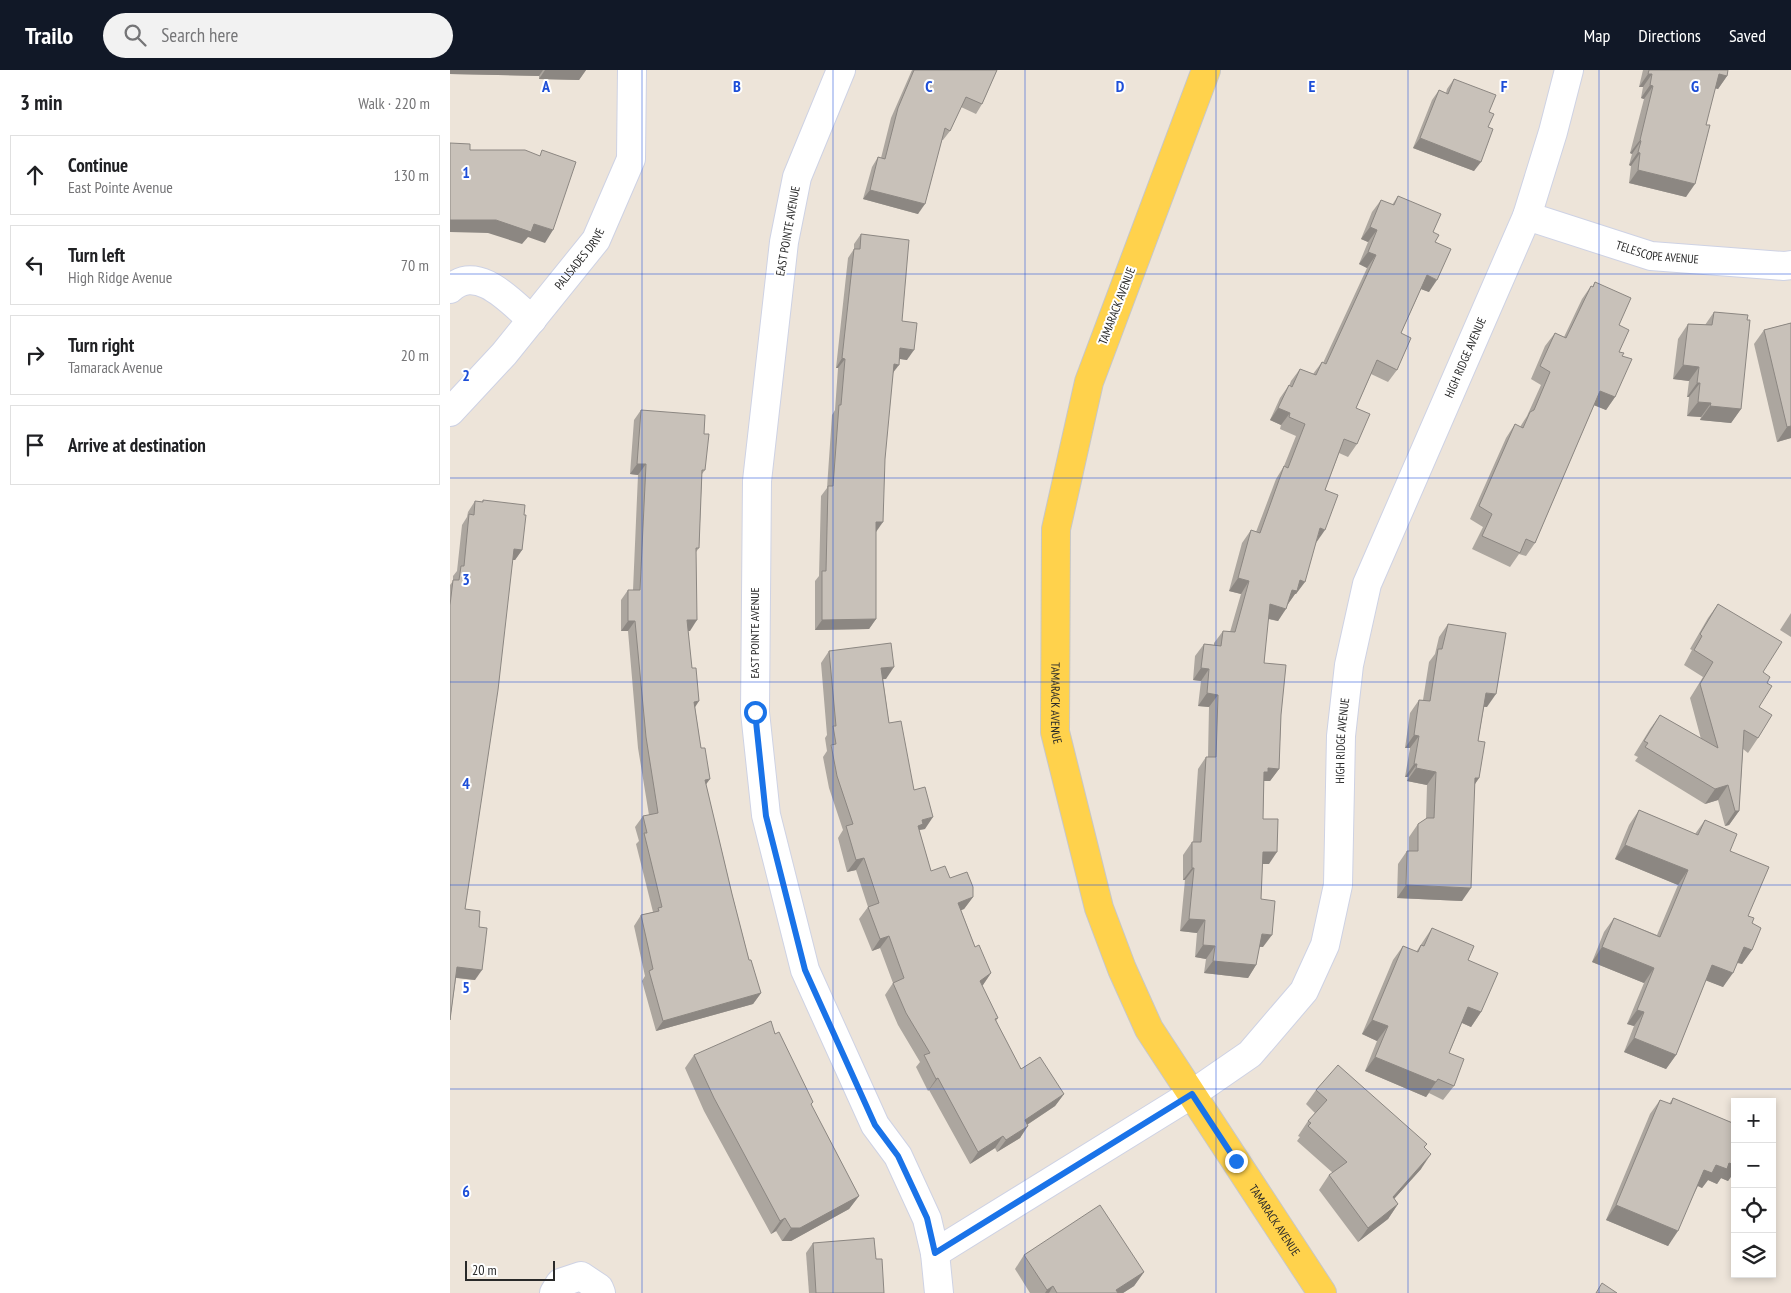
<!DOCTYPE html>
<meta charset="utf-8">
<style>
body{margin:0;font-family:"PT Sans Narrow",sans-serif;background:#f2f2f2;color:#202124}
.controls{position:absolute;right:15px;bottom:15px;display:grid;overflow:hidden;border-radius:0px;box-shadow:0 2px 8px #0003}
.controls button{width:45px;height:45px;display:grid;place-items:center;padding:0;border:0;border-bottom:1px solid #e0e0e0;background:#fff;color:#202124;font:25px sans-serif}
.scale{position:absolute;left:15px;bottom:12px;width:90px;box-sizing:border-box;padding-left:5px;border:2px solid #292929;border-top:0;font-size:14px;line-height:18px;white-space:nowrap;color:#292929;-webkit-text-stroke:4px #fff;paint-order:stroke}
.stop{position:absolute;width:15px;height:15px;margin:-11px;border:4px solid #1a73e8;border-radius:50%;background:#fff}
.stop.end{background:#1a73e8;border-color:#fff;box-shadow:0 1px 5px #0008}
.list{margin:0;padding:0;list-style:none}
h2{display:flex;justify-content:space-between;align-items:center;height:65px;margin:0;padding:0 20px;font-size:21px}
h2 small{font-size:16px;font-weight:400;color:#757577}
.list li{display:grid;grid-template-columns:32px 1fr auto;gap:15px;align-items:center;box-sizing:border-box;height:80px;margin:0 10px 10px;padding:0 10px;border:1px solid #e0e0e0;border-radius:0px}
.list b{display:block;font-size:19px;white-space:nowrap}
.list p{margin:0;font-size:16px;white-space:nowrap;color:#757577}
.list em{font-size:16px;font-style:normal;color:#757577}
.icon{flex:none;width:28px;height:28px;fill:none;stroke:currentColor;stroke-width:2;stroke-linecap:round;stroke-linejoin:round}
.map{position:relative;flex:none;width:1341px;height:1223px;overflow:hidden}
header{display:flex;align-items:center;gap:30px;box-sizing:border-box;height:70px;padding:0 25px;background:#111827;color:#fff}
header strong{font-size:24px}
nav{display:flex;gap:28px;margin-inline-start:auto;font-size:18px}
.search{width:350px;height:45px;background:#f2f2f2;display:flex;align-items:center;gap:12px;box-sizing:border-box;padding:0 18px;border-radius:28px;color:#757577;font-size:19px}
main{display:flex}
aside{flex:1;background:#fff}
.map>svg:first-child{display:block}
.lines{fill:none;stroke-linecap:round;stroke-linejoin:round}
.minor-casing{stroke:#ced2e4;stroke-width:30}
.major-casing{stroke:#c7c7c7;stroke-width:30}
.minor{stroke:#fff;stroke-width:28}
.major{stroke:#ffd24c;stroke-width:28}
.wall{fill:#aca69f}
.shaded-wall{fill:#8c8782}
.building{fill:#c8c1b9;stroke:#8c8782}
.route{stroke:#1a73e8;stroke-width:6}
.grid{fill:none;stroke:#1d4ed8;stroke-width:1;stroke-opacity:0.55}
.labels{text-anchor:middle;stroke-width:4;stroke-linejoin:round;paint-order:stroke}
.street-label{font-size:12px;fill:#292929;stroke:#fff}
.grid-label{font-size:16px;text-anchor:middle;font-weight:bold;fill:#1d4ed8;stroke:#fff;stroke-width:4;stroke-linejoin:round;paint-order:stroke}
</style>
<header>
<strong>Trailo</strong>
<div class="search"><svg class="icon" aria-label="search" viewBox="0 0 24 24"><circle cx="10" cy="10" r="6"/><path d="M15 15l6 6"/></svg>Search here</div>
<nav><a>Map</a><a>Directions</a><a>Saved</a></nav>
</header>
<main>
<aside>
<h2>3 min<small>Walk · 220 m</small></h2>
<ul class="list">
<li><svg class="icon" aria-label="ahead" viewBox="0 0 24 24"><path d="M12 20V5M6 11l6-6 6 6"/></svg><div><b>Continue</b><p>East Pointe Avenue</p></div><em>130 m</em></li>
<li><svg class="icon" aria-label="left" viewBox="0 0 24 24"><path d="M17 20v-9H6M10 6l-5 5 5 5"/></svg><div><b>Turn left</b><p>High Ridge Avenue</p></div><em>70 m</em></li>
<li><svg class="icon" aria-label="right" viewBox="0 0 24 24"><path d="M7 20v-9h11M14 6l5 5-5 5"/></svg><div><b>Turn right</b><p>Tamarack Avenue</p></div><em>20 m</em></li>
<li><svg class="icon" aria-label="arrive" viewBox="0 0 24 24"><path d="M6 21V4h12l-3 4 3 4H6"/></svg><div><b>Arrive at destination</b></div></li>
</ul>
</aside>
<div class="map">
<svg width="1341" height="1223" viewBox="0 0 1341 1223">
<rect width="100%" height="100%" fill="#ede4d9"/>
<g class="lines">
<g class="minor-casing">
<g id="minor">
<path d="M391 0 347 107 334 172 307 411 305 642 316 745 355 900 425 1055 448 1086 477 1149 485 1183 489 1223"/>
<path id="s1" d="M1077 146 1201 186 1334 196 1341 195"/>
<path d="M0 219C28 193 61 232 82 250"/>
<path id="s2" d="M0 342 54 284 146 170 181 89 182 0"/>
<path id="s3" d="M485 1183 742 1024 800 984 854 921 875 875 888 815 891 666 899 595 917 514 1077 146 1103 62 1119 0"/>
<path d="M104 1223 110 1213 131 1206 149 1218 151 1223"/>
</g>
</g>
<g class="major-casing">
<g id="major">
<path id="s4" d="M756 0 639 312 606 459 605 662 649 838 672 899 699 959 872 1223"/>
</g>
</g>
<use href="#minor" class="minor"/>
<use href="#major" class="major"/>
</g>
<g class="wall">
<path d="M0 0H136L129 10 89 9V6L0 4Z"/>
<path d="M462 0H547L532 34 526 44 511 37 500 61 493 70H492L468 144 413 129 422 97 428 87 431 88 441 48Z"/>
<path d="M1193 0H1278L1277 6 1268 19 1265 18 1236 127 1179 113 1181 96 1179 95 1182 84 1180 83 1194 29 1191 28 1193 17H1189Z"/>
<path d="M1004 9 1039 42 1038 57 1024 101 963 78 982 30 989 20 996 23 997 19Z"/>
<path d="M948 126 983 162 985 172 979 222 971 219 951 263 947 300 938 312 921 304 906 338 907 374 898 387 889 383 875 420 866 473 846 524H845L838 534 828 551 818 549 814 593 831 645 829 699 820 711H814L813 749 819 794H812L811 829 813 877H809L806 895 798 908 754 903 756 889 745 887 747 863 730 861 735 810H733V785L742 772H743L748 699 756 687H758L759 637 748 636 751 611 743 610 745 586 754 574 764 575V573L773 561 780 562 791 524 779 521 792 473 801 460 806 462 826 409 834 396 846 366 830 359 831 355 820 350 830 328 839 315V316L841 311 850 299 863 304 872 292 873 293 917 198 909 194 918 172 911 169 922 142 931 130 942 135Z"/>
<path d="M411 164 452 251 457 290 450 289 443 303 426 462V549L419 559 365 560V511L369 506 371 426 377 418 382 345 385 340 388 298H386L398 188 404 179V174Z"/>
<path d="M1145 212 1169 255V282L1172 286 1165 327 1156 340 1144 335 1085 473 1076 486 1069 484 1060 497 1022 479 1033 457 1020 449 1056 368 1065 354 1070 357 1077 346 1091 315 1081 309 1095 276 1105 263 1114 267 1132 229 1141 216 1142 217Z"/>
<path d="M1264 242 1297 250 1291 339 1281 353 1250 350 1251 347 1237 346 1239 327H1237L1239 311 1223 309 1228 269 1238 254 1255 255Z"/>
<path d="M1341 253V368L1327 372 1304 274 1314 260Z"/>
<path d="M191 340 254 364 255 400 252 404 249 478 246 482 240 561H238L245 637 256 715 282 824 299 890 311 923 303 934 206 961 192 911 195 906 184 856 191 845 203 842 186 774 189 771 185 757 193 746 199 745 188 678 178 561H171V530L178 520H183L188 405 180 404 184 350Z"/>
<path d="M33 430 74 445 72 480 65 490H62L15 839 29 857 25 910 6 908 0 950V515L3 511V506L7 501 12 455 17 447 18 442 25 431 32 432Z"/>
<path d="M1268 534 1313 602 1317 613 1309 637 1308 668 1298 683 1293 679 1289 741 1279 755 1275 756 1268 730 1255 734 1185 691 1188 687 1184 685 1200 659 1210 645 1251 669 1240 628 1253 607 1234 595 1242 580 1240 579 1258 548Z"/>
<path d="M1341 543V567L1330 560Z"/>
<path d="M998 554 1037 637H1034L1028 671 1029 708 1025 714 1012 831 947 828 948 794 957 781H959V767L968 754 976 749 977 715 957 711 958 707H955L960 678H955L960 643 969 630H973L979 592 985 584 989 567Z"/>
<path d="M379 581 436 609H433L439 653 464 720 475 759 469 760 481 801 500 808 523 827 514 839 511 840 525 877 541 903 532 916 548 948 546 951 571 999 614 1024 605 1036 577 1055 570 1068 547 1082 545 1078 520 1094 479 1020 478 1021 466 997 470 992 448 955 435 925 443 913 430 878 422 881 409 849 418 837 406 800 397 802 388 768 393 760 379 718 373 687 377 681 375 668 377 665 371 593Z"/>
<path d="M1189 740 1245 764 1255 750 1280 781 1298 846 1302 853V880L1292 894 1287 893 1273 917 1256 910 1226 985 1216 999 1174 982 1184 956 1177 954 1194 913 1142 892 1154 862 1164 848 1207 865 1228 815 1165 789 1179 755Z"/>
<path d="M982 858 1018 890 1031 942 1021 957 1012 953 999 983 1004 1016 993 1030 979 1023 976 1027 915 1001 927 971 912 964 943 890 953 876 966 882Z"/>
<path d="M325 964 363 1032 361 1035 409 1126 399 1139 341 1171H332L326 1161 321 1164 254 1041 235 998 244 985Z"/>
<path d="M866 1020 977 1074 974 1078 971 1099 944 1129 948 1134 938 1149 908 1172 869 1120 879 1105 883 1103 847 1071 850 1067 848 1066 858 1051 865 1043 856 1034Z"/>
<path d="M1223 1028 1285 1054V1101L1278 1111 1271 1108 1267 1114 1258 1110 1252 1118 1248 1116 1218 1176 1156 1150 1200 1044 1210 1030 1219 1034Z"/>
<path d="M363 1173 426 1189 434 1223H359L356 1183Z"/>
<path d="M574 1185 694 1202 684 1216 673 1223H580L565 1199Z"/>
</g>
<g class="shaded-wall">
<path d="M0 0H93L89 6 0 4Z"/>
<path d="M95 0H136L129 10 89 9Z"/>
<path d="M1198 4H1202L1193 17H1189Z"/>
<path d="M1269 4 1277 6 1268 19 1260 17Z"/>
<path d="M1200 15 1203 16 1194 29 1191 28Z"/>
<path d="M970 68 1031 92 1024 101 963 78Z"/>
<path d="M1190 70 1191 71 1182 84 1180 83Z"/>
<path d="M1188 82 1190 83 1181 96 1179 95Z"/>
<path d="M1188 100 1245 114 1236 127 1179 113Z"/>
<path d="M420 120 475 134 468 144 413 129Z"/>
<path d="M0 150H46L84 154 103 160 95 173 78 167 72 174 38 163 0 162Z"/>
<path d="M920 157 927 160 918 172 911 169Z"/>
<path d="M918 182 926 185 917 198 909 194Z"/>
<path d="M977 205 987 210 979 222 968 218Z"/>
<path d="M450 278 464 280 457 290 444 288Z"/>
<path d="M392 288 395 289 388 298H386Z"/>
<path d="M444 294 449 295 442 304Z"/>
<path d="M1233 295 1249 297 1239 311 1223 309Z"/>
<path d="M1247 313H1250L1239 327H1237Z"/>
<path d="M1150 321 1165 327 1156 340 1141 334Z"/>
<path d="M1248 332 1261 333 1251 347 1237 346Z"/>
<path d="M1260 336 1291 339 1281 353 1250 350Z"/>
<path d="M828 338 840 343 831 355 820 350Z"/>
<path d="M1341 356V368L1327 372 1337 357Z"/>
<path d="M187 394H196L188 405 180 404Z"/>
<path d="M426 452H433L426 462H419Z"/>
<path d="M870 458 875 460 866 473Z"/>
<path d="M64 479 72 480 65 490H56Z"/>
<path d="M788 508 799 511 791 524 779 521Z"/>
<path d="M850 510 855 512 846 524H845L838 534 833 532Z"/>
<path d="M820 534 836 539 828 551 811 547Z"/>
<path d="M426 549 419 559 365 560 372 550Z"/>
<path d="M237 550H247L240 561H230Z"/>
<path d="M178 551H185L178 561H171Z"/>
<path d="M444 597 436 609 423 610 431 598Z"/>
<path d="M751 598 759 599 751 611 743 610Z"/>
<path d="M757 623 768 625 759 637 748 636Z"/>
<path d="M1036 623 1046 624 1037 637 1027 636Z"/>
<path d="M249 631 242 642 244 632Z"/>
<path d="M964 665 969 666 960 678H955Z"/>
<path d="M964 694H967L958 707H955Z"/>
<path d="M818 698 829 699 820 711H812L814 702Z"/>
<path d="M966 698 986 702 977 715 957 711Z"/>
<path d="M1025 708H1029L1020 721Z"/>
<path d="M260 709 252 720 255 710Z"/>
<path d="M1278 715 1268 730 1255 734 1265 719Z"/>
<path d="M1285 741H1289L1279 755 1275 756Z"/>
<path d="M483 747 475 759 469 760 460 768 472 750Z"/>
<path d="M1175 775 1238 800 1228 815 1165 789Z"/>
<path d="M813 782H827L819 794H804Z"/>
<path d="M414 788 406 800 397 802 406 790Z"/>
<path d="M742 798H744L735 810H733Z"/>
<path d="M956 815 1021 818 1012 831 947 828Z"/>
<path d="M523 827 514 839 499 845 508 833Z"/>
<path d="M739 849 755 850 747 863 730 861Z"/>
<path d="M812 864 822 865 813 877 803 876Z"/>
<path d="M439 866 430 878 422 881 430 869Z"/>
<path d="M753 875 765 876 756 889 745 887Z"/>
<path d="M1152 877 1204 898 1194 913 1142 892Z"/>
<path d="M1294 877 1302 880 1292 894 1284 891Z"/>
<path d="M763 891 806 895 798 908 754 903Z"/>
<path d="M1262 895 1283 903 1273 917 1252 909Z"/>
<path d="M7 897 32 900 25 910 0 907Z"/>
<path d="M541 903 533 915 521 923 530 911Z"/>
<path d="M311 923 303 934 206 961 213 951Z"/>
<path d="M1018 937 1031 942 1021 957 1008 951Z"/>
<path d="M1187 940 1194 942 1184 956 1177 954Z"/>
<path d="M922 950 938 956 927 971 912 964Z"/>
<path d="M1184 968 1226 985 1216 999 1174 982Z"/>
<path d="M925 987 986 1012 976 1027 915 1001Z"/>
<path d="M488 1008 479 1020 478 1021 486 1009Z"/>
<path d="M614 1024 605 1036 566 1062 575 1050Z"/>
<path d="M578 1056 570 1068 547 1082 556 1070Z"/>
<path d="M553 1066 545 1078 520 1094 528 1082Z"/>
<path d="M981 1084 971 1099 933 1141 943 1127Z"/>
<path d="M1279 1093 1285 1095V1101L1278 1111 1271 1108 1267 1114 1258 1110 1252 1118 1244 1114 1254 1100 1266 1095Z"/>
<path d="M409 1126 399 1139 341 1171H332L341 1158Z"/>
<path d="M948 1134 938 1149 908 1172 918 1158Z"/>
<path d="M1166 1135 1228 1161 1218 1176 1156 1150Z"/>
<path d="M335 1148 326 1161 321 1164 330 1151Z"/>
<path d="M694 1202 684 1216 673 1223H664L666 1220Z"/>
<path d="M603 1216 599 1223H595L597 1220Z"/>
</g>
<g class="building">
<path d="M464 0H547L532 34 516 27 500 61 495 58 475 134 420 120 428 87 435 89 448 38Z"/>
<path d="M1199 0H1278L1277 6 1269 4 1256 55H1260L1245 114 1188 100 1190 83 1188 82 1191 71 1190 70 1203 16 1200 15 1202 4H1198Z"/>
<path d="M1004 9 1046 25 1039 42 1044 44 1038 57 1043 59 1031 92 970 68 989 20 998 24Z"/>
<path d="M0 73 20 74V80H75L90 86 92 80 126 92 103 160 84 154 81 162 46 150H0Z"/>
<path d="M948 126 991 144 983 162 989 165 985 172 1001 179 987 210 977 205 951 263 961 268 947 300 927 290 906 338 920 344 907 374 894 369 875 420 888 425 875 460 870 458 855 512 850 510 847 521 842 520 836 539 820 534 814 593 836 595 831 645 829 699 818 698V702H814L813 749H828L827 782H813L811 829 825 831 822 865 812 864 806 895 763 891 765 876 753 875 755 850 739 849 744 798H742V772H751L756 687H766L768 625 757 623 759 599 751 598 754 574 771 576 773 561 785 562 799 511 788 508 801 460 810 463 834 396 838 398 855 354 839 347 840 343 828 338 839 315 842 317 850 299 866 305 872 292 876 294 926 185 918 182 927 160 920 157 931 130 944 135Z"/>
<path d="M411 164 459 170 452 251 467 253 464 280 450 278 449 295 444 294 435 389 433 452H426V549L372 550V501H376L378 416H383L389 335H391L395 289 392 288 404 179H410Z"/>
<path d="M1145 212 1181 228 1169 255 1179 260 1169 282 1174 283 1172 286 1182 289 1165 327 1150 321 1085 473 1076 469 1070 483 1032 466 1042 444 1029 436 1065 354 1073 358 1080 342 1084 340 1100 302 1090 296 1105 263 1116 268 1141 216 1143 217Z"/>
<path d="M1264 242 1298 245 1297 250H1300L1291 339 1260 336 1261 333 1248 332 1250 313H1247L1249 297 1233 295 1238 254 1262 255Z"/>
<path d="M1341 253V356L1337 357 1314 260Z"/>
<path d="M191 340 255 345 254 364H259L255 400H252L249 478H246L247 550H237L242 598H246L249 631 244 632 251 678H255L260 709 255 710 282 824 299 890H301L311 923 213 951 199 901 203 899 191 845 209 841 208 838 212 837 194 763H197L193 746 208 743 196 667 185 551H178V520H190L196 394H187Z"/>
<path d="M33 430 75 435 74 445H76L72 480 64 479 48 620 15 839 30 841 29 857 37 858 32 900 7 897 0 950V535L3 510H9L11 496H14L19 444 24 445 25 431 33 432Z"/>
<path d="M1268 534 1332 572 1313 602 1320 607 1317 613 1322 616 1309 637 1322 645 1308 668 1294 660 1289 741H1285L1278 715 1265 719 1195 677 1198 673 1194 671 1210 645 1268 678 1250 614 1263 592 1244 580 1252 566 1250 564Z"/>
<path d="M998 554 1056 563 1046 624 1036 623 1028 671 1035 672 1029 708H1025L1021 818 956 815 957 781H968V754L977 748H984L986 702 966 698 967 694H964L969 666 964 665 969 630 980 631 988 579H992Z"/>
<path d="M441 573 444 597 431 598 439 653 451 651 464 720 475 717 483 747 472 750 473 754 468 756 481 801 495 796 500 808 517 802 523 817V827L508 833 525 877 529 875 541 903 530 911 548 948 545 949 571 999 590 987 614 1024 575 1050 578 1056 556 1070 553 1066 528 1082 488 1008 486 1009 474 985 480 983 456 943 443 913 454 908 439 866 430 869 418 837 429 833 414 788 406 790 396 756 403 754 387 706 381 675 386 674 383 656H386L379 581Z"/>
<path d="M1189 740 1248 765 1255 750 1287 764 1280 781 1319 797 1298 846 1304 848 1302 853 1311 858 1302 880 1294 877 1283 903 1262 895 1226 985 1184 968 1194 942 1187 940 1204 898 1152 877 1164 848 1210 867 1238 800 1175 775Z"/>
<path d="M982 858 1024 876 1018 890 1048 903 1031 942 1018 937 999 983 1014 989 1004 1016 988 1009 986 1012 925 987 938 956 922 950 953 876 968 882 971 875 974 876Z"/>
<path d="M321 951 325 964 329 962 363 1032 361 1034 409 1126 350 1158H341L335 1148 330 1151 264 1028 244 985Z"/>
<path d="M888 995 977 1074 974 1077 981 1084 943 1127 948 1134 918 1158 879 1105 897 1092 858 1056 861 1053 858 1051 877 1030 866 1020Z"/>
<path d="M1223 1028 1285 1054V1095L1279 1093 1277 1099 1266 1095 1262 1103 1254 1100 1228 1161 1166 1135 1210 1030 1221 1034Z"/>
<path d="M650 1135 694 1202 666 1220 668 1223H607L603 1216 597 1220 574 1185Z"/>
<path d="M424 1168 426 1189H432L434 1223H366L363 1173Z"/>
<path d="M1152 1213 1167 1223H1146Z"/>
</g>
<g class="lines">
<path class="route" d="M305 642 316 746 355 900 425 1055 448 1086 477 1148 485 1183 742 1024 786 1091"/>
</g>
<path class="grid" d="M192 0V1223M383 0V1223M575 0V1223M766 0V1223M958 0V1223M1149 0V1223M0 204H1341M0 408H1341M0 612H1341M0 815H1341M0 1019H1341"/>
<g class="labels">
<g class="street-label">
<text transform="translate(338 161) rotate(-80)" y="4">EAST POINTE AVENUE</text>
<text dy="4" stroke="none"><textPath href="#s1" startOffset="136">TELESCOPE AVENUE</textPath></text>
<text dy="4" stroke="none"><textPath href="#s2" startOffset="201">PALISADES DRIVE</textPath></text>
<text transform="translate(667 236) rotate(-69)" y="4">TAMARACK AVENUE</text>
<text dy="4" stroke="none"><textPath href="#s3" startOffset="1118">HIGH RIDGE AVENUE</textPath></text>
<text transform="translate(305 563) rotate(-90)" y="4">EAST POINTE AVENUE</text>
<text dy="4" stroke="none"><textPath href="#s4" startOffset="658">TAMARACK AVENUE</textPath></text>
<text dy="4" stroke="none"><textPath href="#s3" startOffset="712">HIGH RIDGE AVENUE</textPath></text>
<text dy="4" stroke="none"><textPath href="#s4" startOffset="1228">TAMARACK AVENUE</textPath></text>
</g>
</g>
<g class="grid-label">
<text x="96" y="22">A</text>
<text x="287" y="22">B</text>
<text x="479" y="22">C</text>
<text x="670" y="22">D</text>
<text x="862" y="22">E</text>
<text x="1054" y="22">F</text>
<text x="1245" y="22">G</text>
<text x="16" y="108">1</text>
<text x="16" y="311">2</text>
<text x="16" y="515">3</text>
<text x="16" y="719">4</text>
<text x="16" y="923">5</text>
<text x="16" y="1127">6</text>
</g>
</svg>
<div class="controls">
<button>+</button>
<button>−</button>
<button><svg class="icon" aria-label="locate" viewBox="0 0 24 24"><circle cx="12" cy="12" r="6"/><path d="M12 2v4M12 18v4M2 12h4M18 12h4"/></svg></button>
<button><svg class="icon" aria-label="layers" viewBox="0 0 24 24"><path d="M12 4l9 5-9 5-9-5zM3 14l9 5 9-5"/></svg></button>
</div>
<div class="scale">20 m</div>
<div class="stop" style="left:305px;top:642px"></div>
<div class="stop end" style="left:786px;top:1091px"></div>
</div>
</main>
